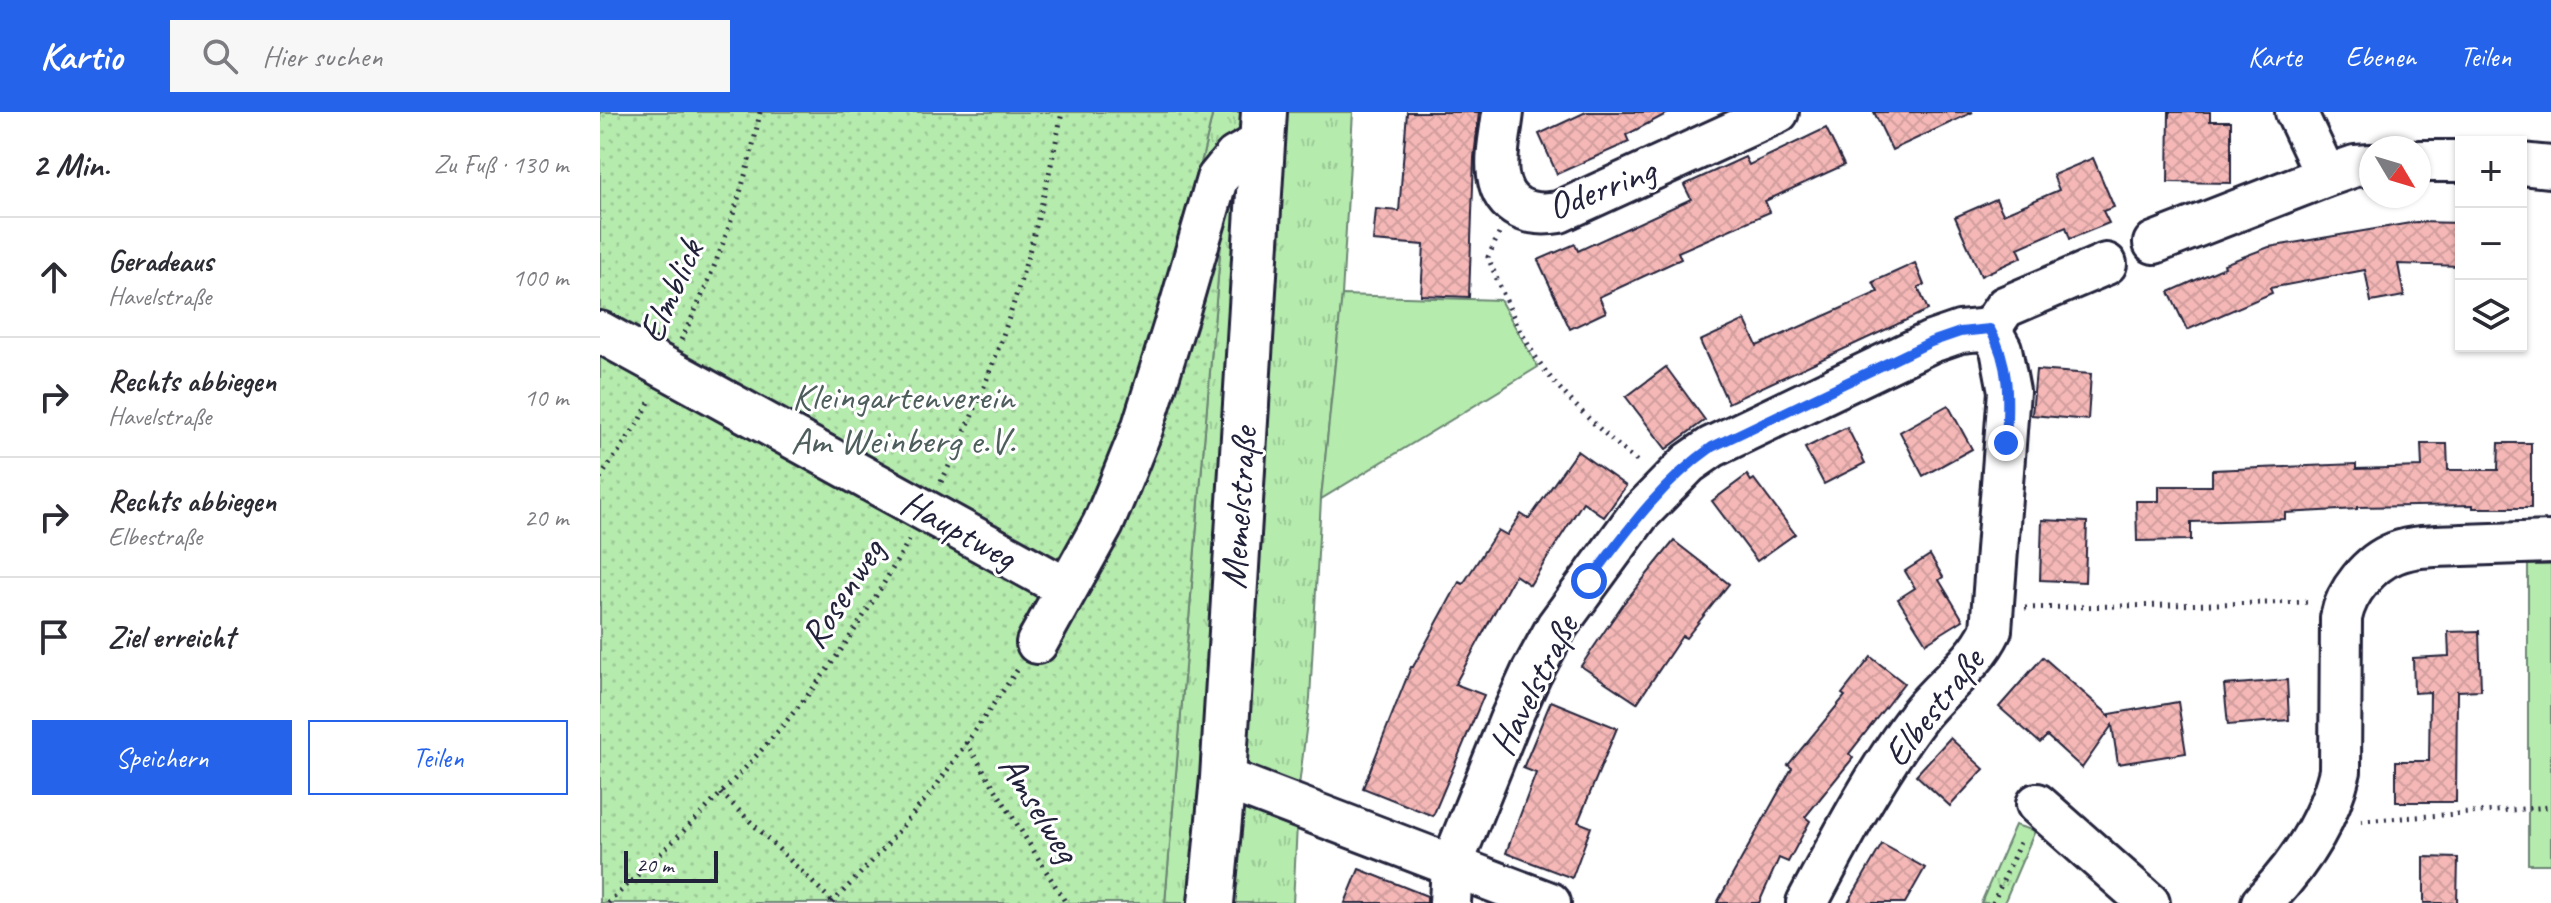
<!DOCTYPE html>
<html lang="de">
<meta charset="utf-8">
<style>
body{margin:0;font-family:Caveat,sans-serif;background:#f7f7f7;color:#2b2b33}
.controls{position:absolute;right:24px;top:24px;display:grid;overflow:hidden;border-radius:0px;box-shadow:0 2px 6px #0004}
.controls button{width:72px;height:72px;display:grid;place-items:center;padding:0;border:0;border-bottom:2px solid #e1e1e2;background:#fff;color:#2b2b33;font:40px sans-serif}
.compass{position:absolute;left:1759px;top:24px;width:72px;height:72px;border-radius:50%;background:#fff;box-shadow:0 2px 6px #0004;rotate:128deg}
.scale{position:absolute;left:24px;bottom:20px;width:94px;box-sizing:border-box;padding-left:8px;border:4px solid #22223b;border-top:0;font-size:22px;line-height:28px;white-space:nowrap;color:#22223b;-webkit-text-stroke:6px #fff;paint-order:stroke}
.stop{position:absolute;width:24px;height:24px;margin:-18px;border:6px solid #2563eb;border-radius:50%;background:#fff}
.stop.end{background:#2563eb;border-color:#fff;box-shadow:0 2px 8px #0008}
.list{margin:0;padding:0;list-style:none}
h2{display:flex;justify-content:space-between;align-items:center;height:104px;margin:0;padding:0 32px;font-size:34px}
h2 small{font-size:26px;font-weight:400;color:#7c7c81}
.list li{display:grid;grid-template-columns:52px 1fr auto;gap:24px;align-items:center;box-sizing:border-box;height:120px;padding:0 32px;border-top:2px solid #e1e1e2}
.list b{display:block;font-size:30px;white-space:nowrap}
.list p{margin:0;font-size:26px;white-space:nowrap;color:#7c7c81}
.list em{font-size:26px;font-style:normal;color:#7c7c81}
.actions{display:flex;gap:16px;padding:24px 32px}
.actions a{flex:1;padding:18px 0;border:2px solid #2563eb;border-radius:0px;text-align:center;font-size:28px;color:#2563eb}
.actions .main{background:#2563eb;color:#fff}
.icon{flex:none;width:44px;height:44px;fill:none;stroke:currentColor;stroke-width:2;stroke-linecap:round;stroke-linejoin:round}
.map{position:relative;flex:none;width:1951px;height:791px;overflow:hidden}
header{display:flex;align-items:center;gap:48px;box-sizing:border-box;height:112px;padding:0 40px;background:#2563eb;color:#fff}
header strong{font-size:38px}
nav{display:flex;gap:44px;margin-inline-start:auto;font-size:28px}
.search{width:560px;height:72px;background:#f7f7f7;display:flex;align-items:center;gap:20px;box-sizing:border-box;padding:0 28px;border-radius:0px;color:#7c7c81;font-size:30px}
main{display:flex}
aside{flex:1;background:#fff}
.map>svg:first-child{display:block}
.grass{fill:url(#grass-tufts);stroke:#6c8674;stroke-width:2}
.park{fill:#b5ebad;stroke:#6c8674;stroke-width:2}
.garden{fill:url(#garden-dots);stroke:#6c8674;stroke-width:2}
.building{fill:url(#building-cross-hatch);stroke:#22223b;stroke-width:2}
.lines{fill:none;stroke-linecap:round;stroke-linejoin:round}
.minor-casing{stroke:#22223b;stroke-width:46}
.major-casing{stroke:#22223b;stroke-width:50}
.path{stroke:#22223b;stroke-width:5;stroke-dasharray:2 6;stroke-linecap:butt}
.minor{stroke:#fff;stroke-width:40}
.major{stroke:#fff;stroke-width:44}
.route{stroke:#2563eb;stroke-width:10}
.labels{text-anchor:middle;stroke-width:6;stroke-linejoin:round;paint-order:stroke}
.street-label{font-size:38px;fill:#22223b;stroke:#fff}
.park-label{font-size:38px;fill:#4e5e5d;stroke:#fff}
</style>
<header>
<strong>Kartio</strong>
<div class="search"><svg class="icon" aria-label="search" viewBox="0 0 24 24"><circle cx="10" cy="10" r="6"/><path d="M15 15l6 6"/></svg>Hier suchen</div>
<nav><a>Karte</a><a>Ebenen</a><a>Teilen</a></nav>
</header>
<main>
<aside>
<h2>2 Min.<small>Zu Fuß · 130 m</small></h2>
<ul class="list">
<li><svg class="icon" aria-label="ahead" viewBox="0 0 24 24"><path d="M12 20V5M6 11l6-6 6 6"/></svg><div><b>Geradeaus</b><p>Havelstraße</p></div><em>100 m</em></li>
<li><svg class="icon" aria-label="right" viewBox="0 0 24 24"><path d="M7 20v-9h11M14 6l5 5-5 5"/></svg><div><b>Rechts abbiegen</b><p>Havelstraße</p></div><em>10 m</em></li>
<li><svg class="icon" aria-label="right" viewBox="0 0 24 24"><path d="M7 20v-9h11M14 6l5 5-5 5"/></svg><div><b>Rechts abbiegen</b><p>Elbestraße</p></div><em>20 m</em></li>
<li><svg class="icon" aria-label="arrive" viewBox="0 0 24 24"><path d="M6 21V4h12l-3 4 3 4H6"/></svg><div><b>Ziel erreicht</b></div></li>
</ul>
<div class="actions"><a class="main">Speichern</a><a>Teilen</a></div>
</aside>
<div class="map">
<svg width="1951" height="791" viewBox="0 0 1951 791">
<defs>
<pattern id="grass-tufts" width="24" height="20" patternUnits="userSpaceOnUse" patternTransform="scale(2)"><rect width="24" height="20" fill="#b5ebad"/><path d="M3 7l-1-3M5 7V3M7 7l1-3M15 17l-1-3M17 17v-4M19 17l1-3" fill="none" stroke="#9bc996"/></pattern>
<pattern id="garden-dots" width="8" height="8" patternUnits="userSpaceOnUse" patternTransform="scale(2)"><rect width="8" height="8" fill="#b5ebad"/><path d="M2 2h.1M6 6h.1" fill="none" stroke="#9bc996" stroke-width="1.8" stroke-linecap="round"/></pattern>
<pattern id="building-cross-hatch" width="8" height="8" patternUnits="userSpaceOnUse" patternTransform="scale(2)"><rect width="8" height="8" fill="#f5b8b7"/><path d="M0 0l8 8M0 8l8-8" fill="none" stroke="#d29e9e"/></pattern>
</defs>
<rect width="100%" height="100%" fill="#fff"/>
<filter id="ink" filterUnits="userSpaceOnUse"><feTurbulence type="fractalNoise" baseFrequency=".0125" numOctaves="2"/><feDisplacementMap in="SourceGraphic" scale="16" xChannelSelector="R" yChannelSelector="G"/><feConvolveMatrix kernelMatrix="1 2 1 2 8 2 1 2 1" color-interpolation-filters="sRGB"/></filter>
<g filter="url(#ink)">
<g class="grass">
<path d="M613 0H753L742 183 721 387 710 586 699 674 693 791H565L624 95 598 64Z"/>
<path d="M1415 713 1435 719 1404 791H1381Z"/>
</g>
<g class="park">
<path d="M742 183 900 188 938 255 721 387Z"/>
<rect x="1928" y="453" width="23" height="299"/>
</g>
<path class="garden" d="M0 0H613L598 64 624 94 565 791H0Z"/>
<g class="building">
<path d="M807 0H879L874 46 869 185 821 183 824 133 773 129 776 97 799 99Z"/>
<path d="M986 0H1070L1026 23 1029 30 957 62 939 22Z"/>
<path d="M1274 0H1373L1292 38Z"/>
<path d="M1569 0H1610V9H1631V71L1568 70Z"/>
<path d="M1226 16 1244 53 1165 89 1170 100 1078 140 1081 147 999 185 1006 200 970 217 938 148 975 132 978 139 1091 87 1084 73 1145 45 1149 53Z"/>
<path d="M1493 46 1514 95 1503 99 1509 111 1470 127 1466 115 1418 136 1422 145 1381 164 1355 105 1396 87 1403 102 1459 78 1453 63Z"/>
<path d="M1816 110 1861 111V154L1798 152 1804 184 1771 190 1765 158 1670 176 1672 181 1587 218 1569 180 1625 155 1624 152 1669 135Z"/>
<path d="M1315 151 1324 173 1318 175 1328 198 1128 291 1100 229 1145 208 1157 234 1278 180 1273 170Z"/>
<path d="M1066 255 1105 308 1066 337 1026 285Z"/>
<path d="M1436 258 1491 262 1488 308 1432 303Z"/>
<path d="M1348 293 1372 337 1323 364 1300 320Z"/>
<path d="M1247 315 1265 351 1224 372 1205 336Z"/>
<path d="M1899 331H1931V396H1873V393L1757 395V397L1685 401V407L1591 410V428L1537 429 1536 389H1559V374H1612V358L1756 352V357L1822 355 1821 332H1847L1848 358H1898Z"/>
<path d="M977 339 1026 374 1004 405 983 390 930 473 915 463 855 572 884 583 833 704 763 676 811 555H813L859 470 863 472 898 418 907 423 921 402 929 407Z"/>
<path d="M1147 363 1151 369 1154 367 1195 422 1157 449 1112 389Z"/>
<path d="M1442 408 1487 410 1485 470 1440 468Z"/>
<path d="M1074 429 1129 472 1086 526 1082 524 1037 591 981 554 1023 492Z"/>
<path d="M1330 443 1343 465 1339 468 1363 508 1326 531 1298 487 1315 476 1305 459Z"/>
<path d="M1879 519 1881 578 1857 579 1856 690H1796V649H1829L1830 580 1814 581 1813 546 1849 544 1848 520Z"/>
<path d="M1271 545 1304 571 1249 642 1253 646 1205 705 1210 709 1188 750 1179 746 1159 791H1117L1192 656 1188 653 1245 584 1242 582Z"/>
<path d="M1443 545 1510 604V602L1578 590 1586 641 1518 652 1512 613 1482 656 1447 624 1440 631 1399 595Z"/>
<path d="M1687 568 1689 608 1628 613 1624 573Z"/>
<path d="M951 589 1017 616 978 710 991 715 972 766 906 741 936 661 923 656Z"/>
<path d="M1350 626 1384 657 1350 694 1316 663Z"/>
<path d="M1282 732 1325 756 1305 791H1248Z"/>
<path d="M1824 745 1858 746 1857 791H1824Z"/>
<path d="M759 757 827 784V791H745Z"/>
</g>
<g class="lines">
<g class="minor-casing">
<g id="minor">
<path d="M903 0C901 19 895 44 898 63 903 97 930 105 959 100L1178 0"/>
<path d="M1696 0 1726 64"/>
<path d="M1819 49H1861"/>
<path d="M1921 52 1951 55"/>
<path d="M1554 131 1726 64 1755 54 1771 53"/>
<path d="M1390 217 1405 195 1506 152"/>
<path d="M0 220 466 476"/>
<path d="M437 531 503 412 519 374 542 317 578 202 617 67 635 45 662 30"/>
<path d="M623 666 950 791"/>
<path d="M1437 692 1549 791"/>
<path d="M850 791 852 752 910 608 931 562 957 514 1039 402 1089 351 1112 335 1331 230 1360 220 1390 217 1401 237 1409 279 1391 518C1375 552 1343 573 1320 602 1276 660 1241 727 1207 791"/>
<path d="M1662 791C1699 753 1728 710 1740 659L1741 506C1746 480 1769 451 1795 441 1816 433 1841 434 1863 433 1892 432 1922 431 1951 430"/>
</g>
</g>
<g class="major-casing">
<path id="major" d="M611 791 623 666 664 0"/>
</g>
<g class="path">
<path d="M899 122 888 145C905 188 925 236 955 271 981 301 1010 327 1040 352"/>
<path d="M81 228C116 159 146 75 160 0"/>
<path d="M0 366 41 307 51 286"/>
<path d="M341 370C400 254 437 128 462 0"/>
<path d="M1425 496 1711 490"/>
<path d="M366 630 466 791"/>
<path d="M121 681 233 790"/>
<path d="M1761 709 1951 695"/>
<path d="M8 791C76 727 144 663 202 590 243 540 277 484 309 428"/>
<path d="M232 791 279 742 334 677 418 557"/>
<path d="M1393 791 1422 726"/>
</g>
<use href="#minor" class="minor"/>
<use href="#major" class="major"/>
</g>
</g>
<g class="lines" filter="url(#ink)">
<path class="route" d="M989 469C1026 420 1061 371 1112 335L1331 230 1360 220 1390 217C1411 254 1408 290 1406 331"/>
</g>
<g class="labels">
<g class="street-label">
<text transform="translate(1001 76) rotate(-21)" y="13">Oderring</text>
<text transform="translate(70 179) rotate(-66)" y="13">Elmblick</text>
<text transform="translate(638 396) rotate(-86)" y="13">Memelstraße</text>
<text transform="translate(359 417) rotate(29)" y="13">Hauptweg</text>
<text transform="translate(242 481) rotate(-57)" y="13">Rosenweg</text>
<text transform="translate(933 573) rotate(-63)" y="13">Havelstraße</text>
<text transform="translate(1333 595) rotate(-52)" y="13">Elbestraße</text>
<text transform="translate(440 696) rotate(58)" y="13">Amselweg</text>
</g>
<g class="park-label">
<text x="303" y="297">Kleingartenverein<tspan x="303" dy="44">Am Weinberg e.V.</tspan></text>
</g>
</g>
</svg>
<div class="controls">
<button>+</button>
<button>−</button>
<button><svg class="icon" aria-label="layers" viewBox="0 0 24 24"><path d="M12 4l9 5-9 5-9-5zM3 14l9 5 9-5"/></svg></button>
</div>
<svg class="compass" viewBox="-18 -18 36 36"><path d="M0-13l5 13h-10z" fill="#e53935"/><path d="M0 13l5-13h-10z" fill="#7c7c81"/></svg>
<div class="scale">20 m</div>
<div class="stop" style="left:989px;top:469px"></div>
<div class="stop end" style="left:1406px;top:331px"></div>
</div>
</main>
